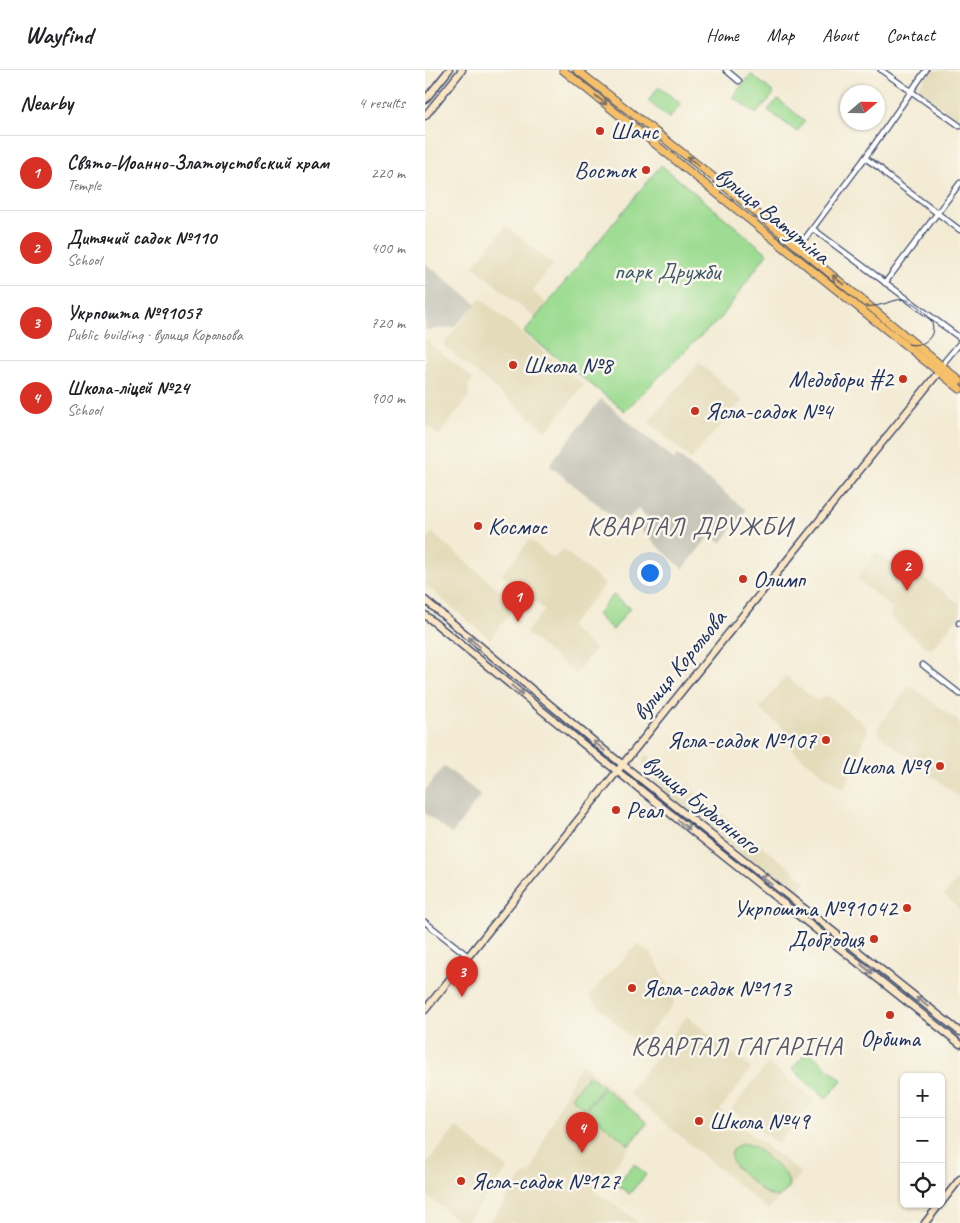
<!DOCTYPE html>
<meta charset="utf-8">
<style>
body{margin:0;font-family:Caveat,sans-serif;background:#f2f2f2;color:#202124}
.controls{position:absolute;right:15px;bottom:15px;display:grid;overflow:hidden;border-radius:8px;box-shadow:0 1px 4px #0004}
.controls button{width:45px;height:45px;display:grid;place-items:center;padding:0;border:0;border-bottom:1px solid #e0e0e0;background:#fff;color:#202124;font:25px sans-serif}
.compass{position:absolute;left:415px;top:15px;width:45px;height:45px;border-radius:50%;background:#fff;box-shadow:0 1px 4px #0004;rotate:70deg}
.you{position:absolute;left:224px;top:502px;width:18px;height:18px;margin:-12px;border:4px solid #fff;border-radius:50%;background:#1a73e8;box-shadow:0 0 0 8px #1a73e833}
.badge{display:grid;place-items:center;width:32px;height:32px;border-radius:50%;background:#d93025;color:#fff;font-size:16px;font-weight:700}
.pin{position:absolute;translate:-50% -41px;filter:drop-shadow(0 1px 2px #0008)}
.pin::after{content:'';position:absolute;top:26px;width:18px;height:15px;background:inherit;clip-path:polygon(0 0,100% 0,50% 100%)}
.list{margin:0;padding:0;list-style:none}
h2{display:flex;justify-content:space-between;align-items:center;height:65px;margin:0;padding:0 20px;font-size:21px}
h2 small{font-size:16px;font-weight:400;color:#757577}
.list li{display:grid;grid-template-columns:32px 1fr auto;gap:15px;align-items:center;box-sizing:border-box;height:75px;padding:0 20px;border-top:1px solid #e0e0e0}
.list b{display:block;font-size:19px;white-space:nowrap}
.list p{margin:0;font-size:16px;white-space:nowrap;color:#757577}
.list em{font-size:16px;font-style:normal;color:#757577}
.icon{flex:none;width:28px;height:28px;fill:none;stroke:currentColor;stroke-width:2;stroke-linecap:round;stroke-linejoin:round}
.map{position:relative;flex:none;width:535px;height:1153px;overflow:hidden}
header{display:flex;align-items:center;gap:30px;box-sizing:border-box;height:70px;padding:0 25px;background:#fff;border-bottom:1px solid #e0e0e0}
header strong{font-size:24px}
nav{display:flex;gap:28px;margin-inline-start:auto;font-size:18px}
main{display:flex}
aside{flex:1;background:#fff}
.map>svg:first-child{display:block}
.built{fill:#e3dbba}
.industrial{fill:#c6c5b8}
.green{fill:#9ddc92;stroke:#5c8678}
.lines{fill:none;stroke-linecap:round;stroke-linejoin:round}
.street-casing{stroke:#3b4b70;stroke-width:7}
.secondary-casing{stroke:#3b4b70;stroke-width:9}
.primary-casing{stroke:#3b4b70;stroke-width:9}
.street{stroke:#fff;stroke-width:4.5}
.secondary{stroke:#fbe6c4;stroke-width:6}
.primary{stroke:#f6c06b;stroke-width:7}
.tram{stroke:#1b2f5e;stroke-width:1}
.oneway{stroke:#7e7064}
.oneway2{stroke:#8b8a91}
.poi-dot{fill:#c8321e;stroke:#fbf7ec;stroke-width:2}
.labels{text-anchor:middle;stroke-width:5;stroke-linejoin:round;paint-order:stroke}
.poi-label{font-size:24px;fill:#1b2f5e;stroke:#fbf7ec;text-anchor:start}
.street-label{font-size:24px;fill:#1b2f5e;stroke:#fbf7ec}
.park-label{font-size:24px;fill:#3c5a6b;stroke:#fbf7ec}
.quarter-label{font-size:26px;letter-spacing:1px;fill:#545768;stroke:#fbf7ec}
</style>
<header>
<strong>Wayfind</strong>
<nav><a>Home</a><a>Map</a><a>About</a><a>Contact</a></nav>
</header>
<main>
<aside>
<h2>Nearby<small>4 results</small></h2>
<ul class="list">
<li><span class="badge">1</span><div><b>Свято-Иоанно-Златоустовский храм</b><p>Temple</p></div><em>220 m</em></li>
<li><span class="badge">2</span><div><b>Дитячий садок №110</b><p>School</p></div><em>400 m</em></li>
<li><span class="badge">3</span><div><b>Укрпошта №91057</b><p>Public building · вулиця Корольова</p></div><em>720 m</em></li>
<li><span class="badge">4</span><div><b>Школа-ліцей №24</b><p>School</p></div><em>900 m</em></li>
</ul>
</aside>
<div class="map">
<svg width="535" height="1153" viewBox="0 0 535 1153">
<rect width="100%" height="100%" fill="#fbf7ec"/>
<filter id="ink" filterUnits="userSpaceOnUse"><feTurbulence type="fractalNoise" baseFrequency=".02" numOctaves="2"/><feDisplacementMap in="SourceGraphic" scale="10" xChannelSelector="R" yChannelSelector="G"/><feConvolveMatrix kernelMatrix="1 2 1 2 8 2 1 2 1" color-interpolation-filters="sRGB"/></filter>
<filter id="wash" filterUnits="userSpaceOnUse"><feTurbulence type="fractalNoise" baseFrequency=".0096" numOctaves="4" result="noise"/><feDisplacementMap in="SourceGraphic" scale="20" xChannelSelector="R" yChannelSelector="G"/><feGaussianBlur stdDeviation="1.12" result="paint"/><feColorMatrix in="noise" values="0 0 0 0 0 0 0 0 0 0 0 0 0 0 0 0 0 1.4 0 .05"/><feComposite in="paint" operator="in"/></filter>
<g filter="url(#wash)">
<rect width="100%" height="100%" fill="#f3ebd4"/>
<g class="built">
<path d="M506 0H535V50L491 20Z"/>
<path d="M81 156 128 195 107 221 122 234 110 248 48 196Z"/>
<path d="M55 228 159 315 121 361 18 275Z"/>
<path d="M0 269 48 309 43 316 44 326 14 366 0 354Z"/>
<path d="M274 293 317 331 266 389 223 352Z"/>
<path d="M7 463 77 522 82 517 97 529 65 569 0 515V472Z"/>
<path d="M105 470 129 489 138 479 180 514 144 557 170 579 150 604 101 563 120 540 77 504Z"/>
<path d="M451 482 478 502 489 501 535 534V545L505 580 465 547 467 538 432 509Z"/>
<path d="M361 606 391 631 403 626 439 654 443 661 419 720 364 678 362 661 334 639Z"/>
<path d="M485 615 535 653V728L455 665 453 658Z"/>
<path d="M221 684 381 811 369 827 238 721 240 718 218 697V689Z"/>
<path d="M535 806V839L519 825Z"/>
<path d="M213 874 227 884 241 911 249 933 214 976 163 926Z"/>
<path d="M262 946 326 998 295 1040 376 1103 343 1140 204 1023Z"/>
<path d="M156 993 224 1053 169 1122 190 1134 214 1153H64L98 1106 106 1103 122 1062Z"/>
<path d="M343 993 389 1031 352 1074 307 1039Z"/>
<path d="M31 1057 83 1099 40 1153H36L0 1124V1096Z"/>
</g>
<g class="industrial">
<path d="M0 193 51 234 29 257 2 260 0 258Z"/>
<path d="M176 329 258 397 249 388 252 385 321 440 296 473 285 465 258 499 212 457 221 448 228 453 234 445 228 452 213 439 197 454 124 395Z"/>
<path d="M19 696 56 725 27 764 0 743V721Z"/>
</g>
<g class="green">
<path d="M327 5 348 22V25L331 44 308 27 324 6Z"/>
<path d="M234 17 256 34 244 48 223 31Z"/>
<path d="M353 29 380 51 372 62 343 40Z"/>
<path d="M236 95 342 183 296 248 269 272 200 341 99 262Z"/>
<path d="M188 525 205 538 188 560 172 545Z"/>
<path d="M383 981 417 1010 401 1029 367 999Z"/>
<path d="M163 1005 178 1016 160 1039 146 1027Z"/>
<path d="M179 1018 222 1053 204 1075 161 1040Z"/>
<path d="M318 1073 330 1077 360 1103 363 1110 364 1118 354 1127C341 1127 333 1117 324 1109 312 1099 294 1084 318 1073Z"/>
<path d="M209 1094 221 1105 204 1124 192 1114Z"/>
</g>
</g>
<g filter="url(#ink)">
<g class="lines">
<g class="street-casing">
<g id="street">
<path d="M301 0 314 11"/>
<path d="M456 0 535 56"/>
<path d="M440 88 456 99 461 105 535 160"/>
<path d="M388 159 535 268"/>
<path d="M373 178 440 88 501 0"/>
<path d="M460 213 535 113"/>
<path d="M518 297 520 291 535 273"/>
<path d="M534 553H535"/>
<path d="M498 595 535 624"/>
<path d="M0 852 43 886"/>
</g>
</g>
<g class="secondary-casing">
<g id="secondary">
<path d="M0 30 24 0"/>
<path d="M0 46 37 0"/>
<path d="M0 530 178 679 535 962"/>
<path d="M0 545 173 686 535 974"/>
<path d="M0 940 517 298"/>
<path d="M516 1133 535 1109"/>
<path d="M500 1153 515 1134"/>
</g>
</g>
<g class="primary-casing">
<g id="primary">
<path d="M138 0 535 319"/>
<path d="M152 0 292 110 535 311"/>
</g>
</g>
<use href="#street" class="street"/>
<use href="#secondary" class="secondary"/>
<use href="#primary" class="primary"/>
<path class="tram" d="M440 236C455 239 473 226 482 230 489 233 502 243 506 250 513 267 498 278 483 274"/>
</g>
<defs><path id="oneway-shaft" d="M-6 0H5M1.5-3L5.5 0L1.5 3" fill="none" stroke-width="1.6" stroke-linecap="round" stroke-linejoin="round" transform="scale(1.25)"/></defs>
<g class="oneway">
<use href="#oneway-shaft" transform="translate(176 30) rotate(39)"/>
<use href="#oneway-shaft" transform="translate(268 91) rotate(-142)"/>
<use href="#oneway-shaft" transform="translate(413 210) rotate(-140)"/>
</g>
<g class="oneway2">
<use href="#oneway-shaft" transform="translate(49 572) rotate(-140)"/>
<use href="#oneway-shaft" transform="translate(92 620) rotate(39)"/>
<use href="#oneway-shaft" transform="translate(174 676) rotate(-140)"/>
<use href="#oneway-shaft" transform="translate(259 755) rotate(38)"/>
<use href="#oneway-shaft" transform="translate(341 810) rotate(-141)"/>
<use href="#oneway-shaft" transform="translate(442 899) rotate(38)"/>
<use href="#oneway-shaft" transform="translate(497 932) rotate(-142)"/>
</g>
</g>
<g class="poi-dot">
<circle cx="175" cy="61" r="5"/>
<circle cx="221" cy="100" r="5"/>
<circle cx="88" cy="295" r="5"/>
<circle cx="478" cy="309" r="5"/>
<circle cx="270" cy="341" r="5"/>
<circle cx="53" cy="456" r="5"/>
<circle cx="318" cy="509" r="5"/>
<circle cx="401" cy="670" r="5"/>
<circle cx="515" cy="696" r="5"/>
<circle cx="191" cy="740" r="5"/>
<circle cx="482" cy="838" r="5"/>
<circle cx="449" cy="869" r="5"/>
<circle cx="207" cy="918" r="5"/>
<circle cx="465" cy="945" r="5"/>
<circle cx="274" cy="1051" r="5"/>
<circle cx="36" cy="1111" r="5"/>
</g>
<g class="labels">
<g class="poi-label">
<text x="185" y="69">Шанс</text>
<text x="211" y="108" text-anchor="end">Восток</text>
<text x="98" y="303">Школа №8</text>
<text x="468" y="317" text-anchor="end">Медобори #2</text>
<text x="280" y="349">Ясла-садок №4</text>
<text x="63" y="464">Космос</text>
<text x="328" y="517">Олимп</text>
<text x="391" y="678" text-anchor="end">Ясла-садок №107</text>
<text x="505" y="704" text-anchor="end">Школа №9</text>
<text x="201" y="748">Реал</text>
<text x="472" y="846" text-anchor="end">Укрпошта №91042</text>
<text x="439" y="877" text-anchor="end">Добродия</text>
<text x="217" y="926">Ясла-садок №113</text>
<text x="465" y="976" text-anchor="middle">Орбита</text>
<text x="284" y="1059">Школа №49</text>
<text x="46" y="1119">Ясла-садок №127</text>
</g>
<g class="street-label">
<text transform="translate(348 145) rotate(39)" y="8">вулиця Ватутіна</text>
<text transform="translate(254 595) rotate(-51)" y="8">вулиця Корольова</text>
<text transform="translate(277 734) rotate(39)" y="8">вулиця Будьонного</text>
</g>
<g class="park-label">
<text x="242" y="209">парк Дружби</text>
</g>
<g class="quarter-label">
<text x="265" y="465">КВАРТАЛ ДРУЖБИ</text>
<text x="312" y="985">КВАРТАЛ ГАГАРІНА</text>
</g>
</g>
</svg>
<div class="controls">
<button>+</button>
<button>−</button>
<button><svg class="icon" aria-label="locate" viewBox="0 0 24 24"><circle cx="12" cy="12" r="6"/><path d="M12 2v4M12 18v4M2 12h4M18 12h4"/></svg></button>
</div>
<svg class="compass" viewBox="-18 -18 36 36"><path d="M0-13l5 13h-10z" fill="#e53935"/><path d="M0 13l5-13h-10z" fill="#757577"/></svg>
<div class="you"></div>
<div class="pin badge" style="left:93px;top:552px">1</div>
<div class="pin badge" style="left:482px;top:521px">2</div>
<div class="pin badge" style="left:37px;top:927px">3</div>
<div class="pin badge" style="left:157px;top:1083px">4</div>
</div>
</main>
